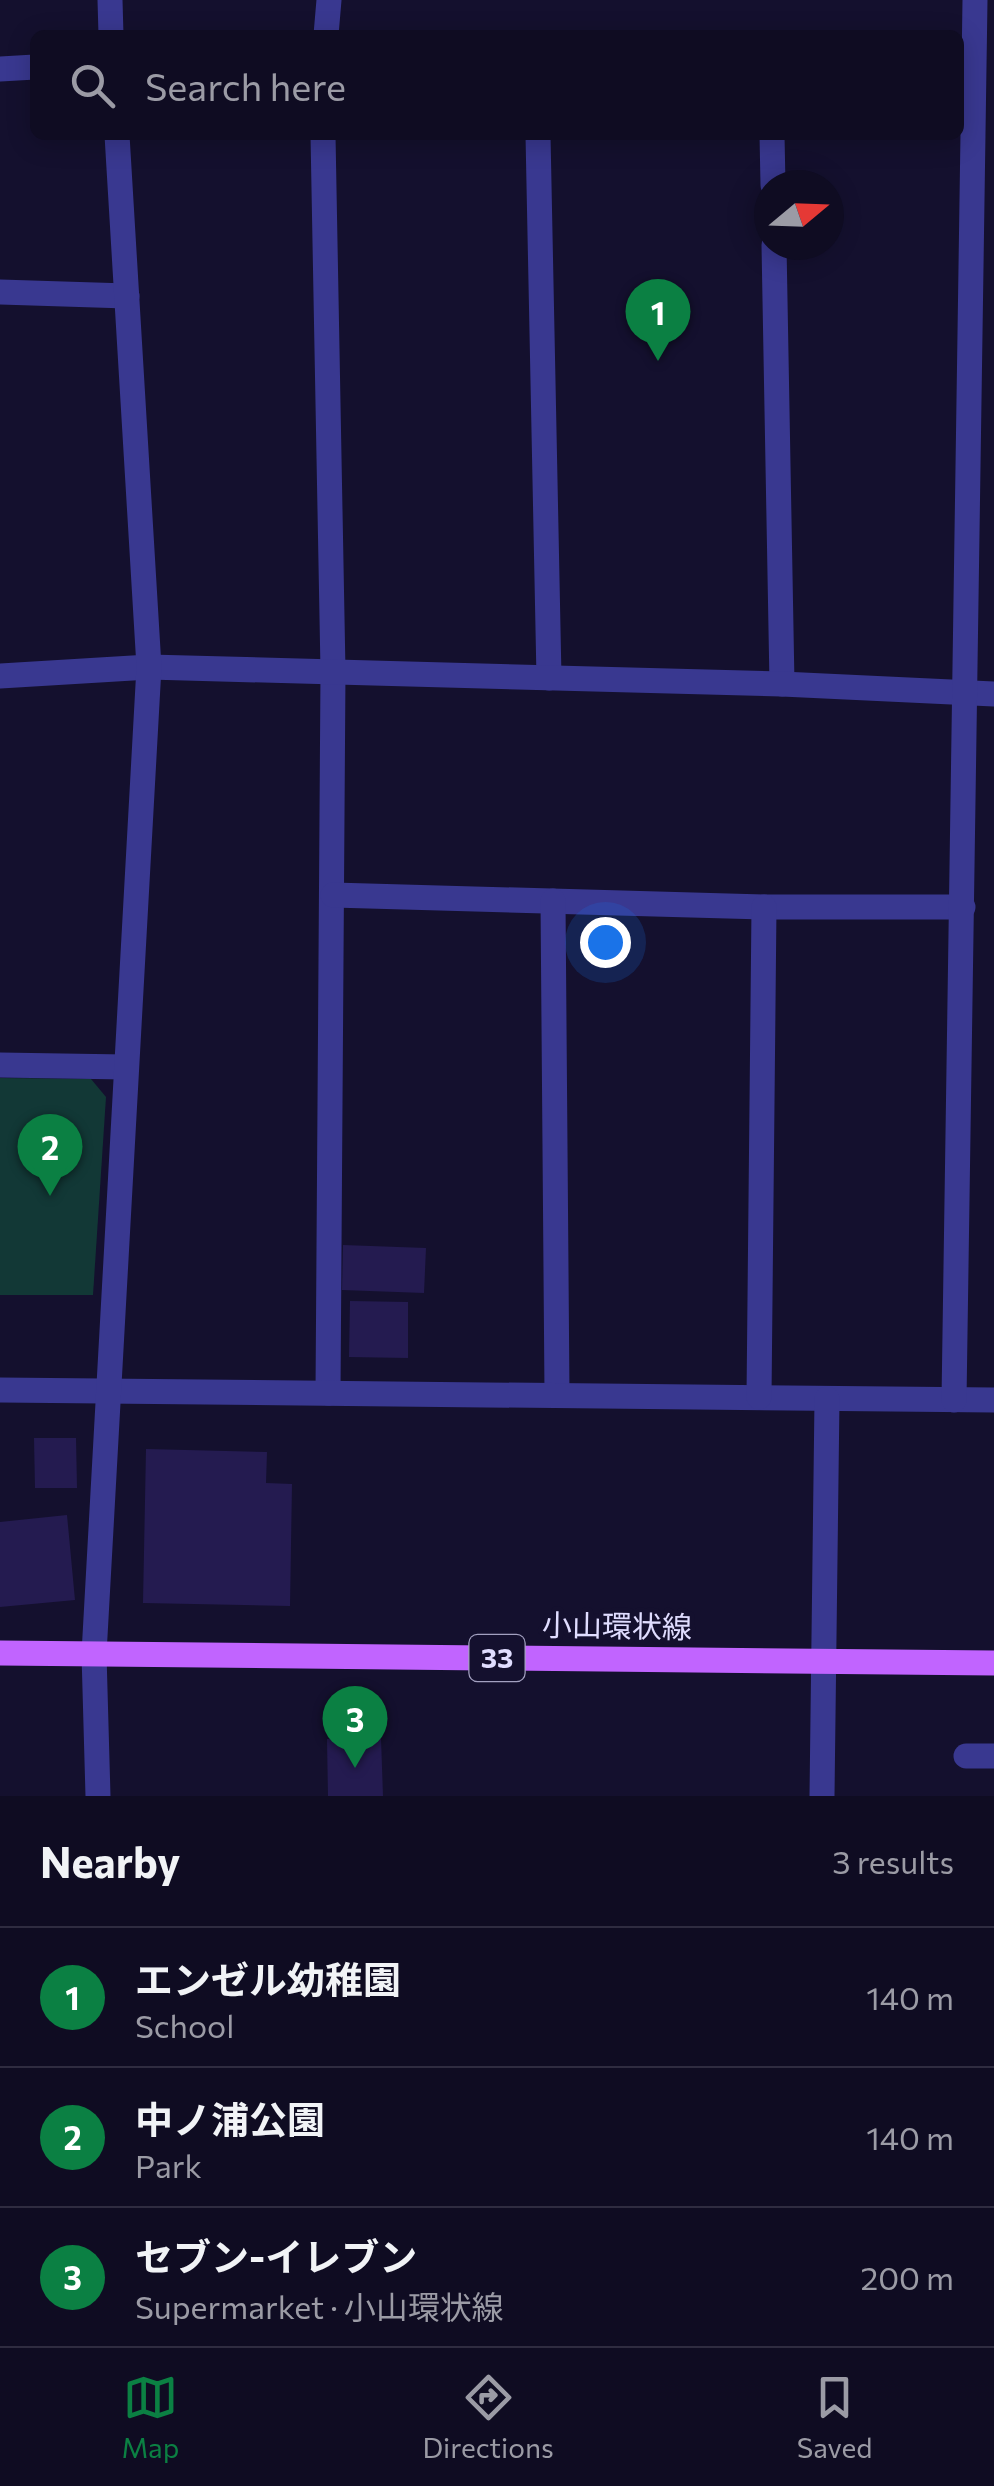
<!DOCTYPE html>
<meta charset="utf-8">
<style>
body{margin:0;font-family:Commissioner,"Noto Sans JP",sans-serif;background:#1d1a2f;color:#f1f3f6}
.compass{position:absolute;left:754px;top:170px;width:90px;height:90px;border-radius:50%;background:#0f0c22;box-shadow:0 5px 25px #0003;rotate:71deg}
.you{position:absolute;left:605px;top:942px;width:35px;height:35px;margin:-25px;border:8px solid #fff;border-radius:50%;background:#1a73e8;box-shadow:0 0 0 15px #1a73e833}
.badge{display:grid;place-items:center;width:65px;height:65px;border-radius:50%;background:#0b8043;color:#fff;font-size:32px;font-weight:700}
.pin{position:absolute;translate:-50% -82px;filter:drop-shadow(0 2px 5px #0008)}
.pin::after{content:'';position:absolute;top:52px;width:35px;height:30px;background:inherit;clip-path:polygon(0 0,100% 0,50% 100%)}
.list{margin:0;padding:0;list-style:none}
h2{display:flex;justify-content:space-between;align-items:center;height:130px;margin:0;padding:0 40px;font-size:42px}
h2 small{font-size:32px;font-weight:400;color:#9b9ba5}
.list li{display:grid;grid-template-columns:65px 1fr auto;gap:30px;align-items:center;box-sizing:border-box;height:140px;padding:0 40px;border-top:2px solid #2f2c40}
.list b{display:block;font-size:38px;white-space:nowrap}
.list p{margin:0;font-size:32px;white-space:nowrap;color:#9b9ba5}
.list em{font-size:32px;font-style:normal;color:#9b9ba5}
.icon{flex:none;width:55px;height:55px;fill:none;stroke:currentColor;stroke-width:2;stroke-linecap:round;stroke-linejoin:round}
.map{position:relative;flex:none;width:994px;height:1796px;overflow:hidden}
.search{position:absolute;background:#0f0c22;box-shadow:0 5px 25px #0003;left:30px;right:30px;top:30px;height:110px;display:flex;align-items:center;gap:25px;box-sizing:border-box;padding:0 35px;border-radius:15px;color:#9b9ba5;font-size:38px}
.sheet{height:550px;background:#0f0c22}
nav{display:flex;justify-content:space-around;align-items:center;box-sizing:border-box;height:140px;border-top:2px solid #2f2c40;background:#0f0c22;font-size:28px;color:#9b9ba5}
nav a{display:grid;justify-items:center;gap:5px}
nav .on{color:#0b8043}
.map>svg:first-child{display:block}
.green{fill:#123836}
.building{fill:#241b50}
.lines{fill:none;stroke-linecap:round;stroke-linejoin:round}
.minor{stroke:#393890;stroke-width:25}
.tertiary{stroke:#393890;stroke-width:25}
.primary{stroke:#c164ff;stroke-width:25}
.labels{text-anchor:middle;stroke-width:10;stroke-linejoin:round;paint-order:stroke}
.shield{fill:#14102e;stroke:#a3a0c0;stroke-width:2.5}
.shield-label{font-size:28px;font-weight:bold;fill:#e0ddff}
.street-label{font-size:30px;fill:#e0ddff;stroke:#14102e}
</style>
<div class="map">
<svg width="994" height="1796" viewBox="0 0 994 1796">
<rect width="100%" height="100%" fill="#14102e"/>
<path class="green" d="M0 1078 91 1079 106 1097 93 1295H0Z"/>
<g class="building">
<path d="M343 1245 426 1248 424 1293 342 1290Z"/>
<path d="M350 1301 408 1302V1358L349 1357Z"/>
<path d="M34 1438H76L77 1488H35Z"/>
<path d="M146 1449 267 1452 266 1483 292 1484 290 1606 143 1603Z"/>
<path d="M67 1515 75 1600 0 1607V1522Z"/>
<path d="M381 1738 383 1796H328L327 1739Z"/>
</g>
<g class="lines">
<g class="minor">
<path d="M326 35 329 0"/>
<path d="M0 69 35 67"/>
<path d="M323 135 333 671 328 1393"/>
<path d="M538 135 549 678"/>
<path d="M772 135 773 185"/>
<path d="M774 245 782 684"/>
<path d="M0 292 127 296"/>
<path d="M0 676 149 667 782 684 994 694"/>
<path d="M333 895 764 907H963"/>
<path d="M553 901 557 1394"/>
<path d="M0 1065 126 1067"/>
<path d="M0 1390 994 1400"/>
<path d="M759 1397 764 907"/>
<path d="M954 1400 975 0"/>
<path d="M966 1756H994"/>
<path d="M822 1796 827 1399"/>
</g>
<g class="tertiary">
<path d="M110 0 111 35"/>
<path d="M98 1796 94 1654 149 667 117 135"/>
</g>
<path class="primary" d="M0 1653 994 1663"/>
</g>
<g class="labels">
<rect class="shield" x="469.5" y="1635" width="55" height="46" rx="8"/>
<g class="shield-label">
<text x="497" y="1668">33</text>
</g>
<g class="street-label">
<text transform="translate(617 1627) rotate(1)" y="10">小山環状線</text>
</g>
</g>
</svg>
<svg class="compass" viewBox="-18 -18 36 36"><path d="M0-13l5 13h-10z" fill="#e53935"/><path d="M0 13l5-13h-10z" fill="#9b9ba5"/></svg>
<div class="you"></div>
<div class="pin badge" style="left:658px;top:361px">1</div>
<div class="pin badge" style="left:50px;top:1196px">2</div>
<div class="pin badge" style="left:355px;top:1768px">3</div>
<div class="search"><svg class="icon" aria-label="search" viewBox="0 0 24 24"><circle cx="10" cy="10" r="6"/><path d="M15 15l6 6"/></svg>Search here</div>
</div>
<section class="sheet">
<h2>Nearby<small>3 results</small></h2>
<ul class="list">
<li><span class="badge">1</span><div><b>エンゼル幼稚園</b><p>School</p></div><em>140 m</em></li>
<li><span class="badge">2</span><div><b>中ノ浦公園</b><p>Park</p></div><em>140 m</em></li>
<li><span class="badge">3</span><div><b>セブン-イレブン</b><p>Supermarket · 小山環状線</p></div><em>200 m</em></li>
</ul>
</section>
<nav>
<a class="on"><svg class="icon" aria-label="map" viewBox="0 0 24 24"><path d="M3 6l6-2 6 2 6-2v14l-6 2-6-2-6 2zM9 4v14M15 6v14"/></svg>Map</a>
<a><svg class="icon" aria-label="directions" viewBox="0 0 24 24"><path d="M12 3l9 9-9 9-9-9zM9 14v-3h6M13 9l2 2-2 2"/></svg>Directions</a>
<a><svg class="icon" aria-label="saved" viewBox="0 0 24 24"><path d="M7 4h10v16l-5-4-5 4z"/></svg>Saved</a>
</nav>
